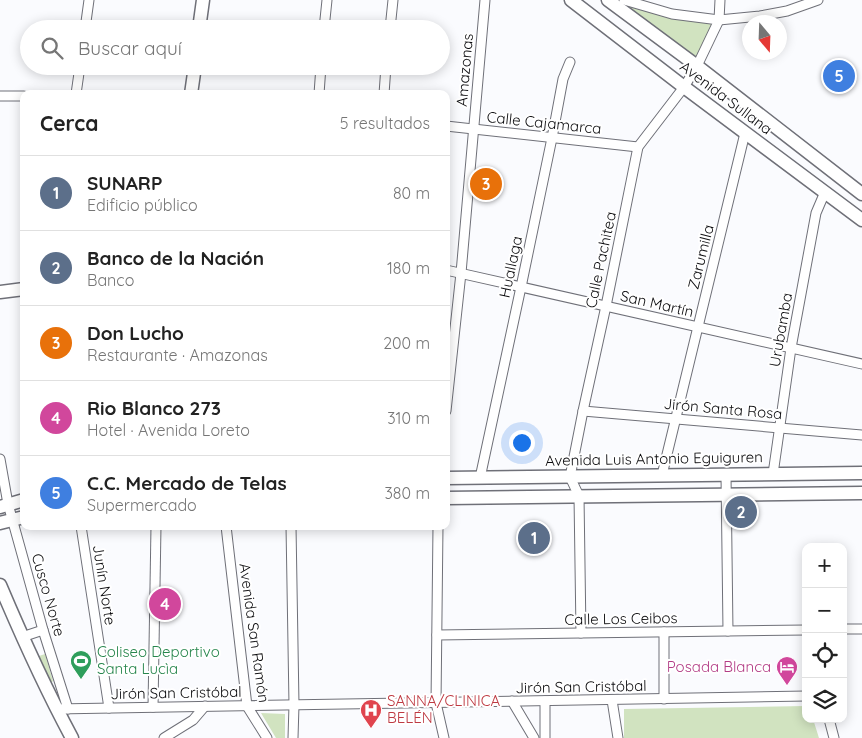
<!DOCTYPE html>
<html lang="es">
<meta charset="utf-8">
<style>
body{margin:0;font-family:Quicksand,sans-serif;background:#f2f2f2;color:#222}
.controls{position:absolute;right:15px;bottom:15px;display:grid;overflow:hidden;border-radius:10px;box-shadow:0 2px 12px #0003}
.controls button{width:45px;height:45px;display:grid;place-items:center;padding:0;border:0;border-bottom:1px solid #e0e0e0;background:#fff;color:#222;font:25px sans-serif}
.compass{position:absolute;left:742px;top:15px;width:45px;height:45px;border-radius:50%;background:#fff;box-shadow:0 2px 12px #0003;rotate:161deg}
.you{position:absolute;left:521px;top:442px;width:18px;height:18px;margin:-12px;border:4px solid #fff;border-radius:50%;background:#1a73e8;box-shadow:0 0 0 8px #1a73e833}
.badge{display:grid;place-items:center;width:32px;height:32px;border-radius:50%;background:#ea580c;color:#fff;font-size:16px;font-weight:700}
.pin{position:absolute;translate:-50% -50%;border:2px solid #fff;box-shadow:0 1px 5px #0006}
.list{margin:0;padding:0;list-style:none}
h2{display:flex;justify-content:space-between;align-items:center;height:65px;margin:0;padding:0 20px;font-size:21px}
h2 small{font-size:16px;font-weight:400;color:#767676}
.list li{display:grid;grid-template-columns:32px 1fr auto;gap:15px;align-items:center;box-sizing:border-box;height:75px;padding:0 20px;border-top:1px solid #e0e0e0}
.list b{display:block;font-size:19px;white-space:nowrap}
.list p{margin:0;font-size:16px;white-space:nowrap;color:#767676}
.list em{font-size:16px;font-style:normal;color:#767676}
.icon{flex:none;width:28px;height:28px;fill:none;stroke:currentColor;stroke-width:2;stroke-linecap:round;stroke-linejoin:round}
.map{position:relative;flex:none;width:862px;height:738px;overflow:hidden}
.search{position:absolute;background:#fff;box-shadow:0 2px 12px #0003;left:20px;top:20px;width:430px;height:55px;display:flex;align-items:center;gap:12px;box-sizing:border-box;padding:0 18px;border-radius:28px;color:#767676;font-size:19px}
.panel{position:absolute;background:#fff;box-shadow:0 2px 12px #0003;left:20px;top:90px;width:430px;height:440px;border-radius:10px}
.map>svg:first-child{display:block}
.green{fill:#d1e3c0}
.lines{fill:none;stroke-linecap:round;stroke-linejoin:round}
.street-casing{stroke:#6f7078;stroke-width:11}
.secondary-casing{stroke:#6f7078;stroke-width:15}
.street{stroke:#fff;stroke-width:9}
.secondary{stroke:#fff;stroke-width:12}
.labels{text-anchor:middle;stroke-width:4;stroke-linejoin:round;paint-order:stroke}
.street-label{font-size:15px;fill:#0b0b0e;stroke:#fff}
.leisure-label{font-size:15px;fill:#27864d;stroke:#fff;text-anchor:start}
.hotel-label{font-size:15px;fill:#b23c85;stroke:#fff;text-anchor:end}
.health-label{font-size:15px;fill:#be3a42;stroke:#fff;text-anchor:start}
</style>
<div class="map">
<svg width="862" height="738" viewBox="0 0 862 738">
<rect width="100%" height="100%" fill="#fafbfe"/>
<g class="green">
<path d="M608 0H624L719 20 697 66Z"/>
<path d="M45 654 53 681 52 682H51L39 656Z"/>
<path d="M806 706V719H813L819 738H624V709Z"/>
<path d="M261 713 285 714V738H276Z"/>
</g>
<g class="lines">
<g class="street-casing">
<g id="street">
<path d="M624 0 672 14 719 20 760 16 787 11 818 0"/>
<path d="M85 29 89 0"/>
<path d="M324 29 327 0"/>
<path d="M390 29 393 0"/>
<path d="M76 94 80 66"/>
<path d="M319 94 321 66"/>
<path d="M384 94 386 66"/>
<path d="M0 96H24"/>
<path d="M446 126 638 147"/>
<path d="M446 270 862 364"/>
<path d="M446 411 461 273 485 0"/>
<path d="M583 411 862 435"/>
<path d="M0 459 8 504 43 630 68 709"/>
<path d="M773 474 791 348 816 213 825 192"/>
<path d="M662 475 745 133"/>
<path d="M726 475 728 631"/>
<path d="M480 478 521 287 552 138 563 79 570 62"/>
<path d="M81 526 109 708"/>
<path d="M226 526 247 706 267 738"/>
<path d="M291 526 294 705 293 738"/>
<path d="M438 526 436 703 444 738"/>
<path d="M843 629H862"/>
<path d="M581 633 579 496 570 477 583 411 606 306 638 147 684 87 697 66 719 20 720 0"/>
<path d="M437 635 806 630"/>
<path d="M22 637 43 630"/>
<path d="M664 699V632"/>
<path d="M612 700 618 738"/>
<path d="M512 701 534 738"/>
<path d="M153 707 156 526"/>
<path d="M56 709 806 696"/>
<path d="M829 719 834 738"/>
<path d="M164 738 193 720 205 706"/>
<path d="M545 738V701"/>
</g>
</g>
<g class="secondary-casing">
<g id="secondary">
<path d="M571 0 684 87 862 220"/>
<path d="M608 0 697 66 862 194"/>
<path d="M199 29 203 0"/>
<path d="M191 94 195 66"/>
<path d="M0 292 24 289"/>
<path d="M446 478 862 473"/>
<path d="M446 498 862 493"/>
<path d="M0 507 24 500"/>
<path d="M0 523 24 517"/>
<path d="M0 585C22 637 45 688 72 738"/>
</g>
</g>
<use href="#street" class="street"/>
<use href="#secondary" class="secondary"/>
</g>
<defs>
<g id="stadium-pin" transform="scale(1.125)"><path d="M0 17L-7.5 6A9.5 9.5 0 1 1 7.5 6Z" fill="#2e9e5b" stroke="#fff"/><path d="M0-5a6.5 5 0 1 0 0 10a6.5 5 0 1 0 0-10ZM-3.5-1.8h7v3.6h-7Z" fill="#fff"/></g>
<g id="hotel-pin" transform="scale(1.125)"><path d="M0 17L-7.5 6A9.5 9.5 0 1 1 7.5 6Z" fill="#d1479c" stroke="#fff"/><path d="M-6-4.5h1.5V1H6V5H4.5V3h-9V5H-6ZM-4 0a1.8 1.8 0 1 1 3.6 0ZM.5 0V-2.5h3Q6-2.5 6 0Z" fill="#fff"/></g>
<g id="hospital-pin" transform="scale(1.125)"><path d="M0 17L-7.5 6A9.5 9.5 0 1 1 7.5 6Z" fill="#e0444e" stroke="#fff"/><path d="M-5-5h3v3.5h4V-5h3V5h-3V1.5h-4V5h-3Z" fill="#fff"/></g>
</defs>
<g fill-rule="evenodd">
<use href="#stadium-pin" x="81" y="661"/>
<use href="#hotel-pin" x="787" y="667"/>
<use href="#hospital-pin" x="371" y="710"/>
</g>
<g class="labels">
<g class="street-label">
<text transform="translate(465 70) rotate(-85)" y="5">Amazonas</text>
<text transform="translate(726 98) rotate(37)" y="5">Avenida Sullana</text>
<text transform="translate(544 123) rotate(6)" y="5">Calle Cajamarca</text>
<text transform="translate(701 257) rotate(-76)" y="5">Zarumilla</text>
<text transform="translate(601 260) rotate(-78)" y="5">Calle Pachitea</text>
<text transform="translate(511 267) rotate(-78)" y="5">Huallaga</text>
<text transform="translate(657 304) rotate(13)" y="5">San Martín</text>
<text transform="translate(781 330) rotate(-80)" y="5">Urubamba</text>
<text transform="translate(723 409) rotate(5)" y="5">Jirón Santa Rosa</text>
<text transform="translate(654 459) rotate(-1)" y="5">Avenida Luis Antonio Eguiguren</text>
<text transform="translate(104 585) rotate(81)" y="5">Junín Norte</text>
<text transform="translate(48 595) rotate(74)" y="5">Cusco Norte</text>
<text transform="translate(621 619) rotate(-1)" y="5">Calle Los Ceibos</text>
<text transform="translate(254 633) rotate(82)" y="5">Avenida San Ramón</text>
<text transform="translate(581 687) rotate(-1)" y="5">Jirón San Cristóbal</text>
<text transform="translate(176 693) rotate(-1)" y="5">Jirón San Cristóbal</text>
</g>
<g class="leisure-label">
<text x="97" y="657">Coliseo Deportivo<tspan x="97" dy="17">Santa Lucìa</tspan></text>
</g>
<g class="hotel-label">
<text x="771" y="672">Posada Blanca</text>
</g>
<g class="health-label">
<text x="387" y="706">SANNA/CLINICA<tspan x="387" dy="17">BELÉN</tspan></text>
</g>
</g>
</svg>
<div class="controls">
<button>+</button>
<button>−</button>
<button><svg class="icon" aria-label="locate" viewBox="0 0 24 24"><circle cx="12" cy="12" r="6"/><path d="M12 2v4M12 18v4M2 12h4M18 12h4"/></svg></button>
<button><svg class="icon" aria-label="layers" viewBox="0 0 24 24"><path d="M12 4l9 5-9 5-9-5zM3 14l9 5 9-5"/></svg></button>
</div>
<svg class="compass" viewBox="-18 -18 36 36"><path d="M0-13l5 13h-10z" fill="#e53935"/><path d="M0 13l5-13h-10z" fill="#767676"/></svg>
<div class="you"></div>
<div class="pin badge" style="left:534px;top:538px;background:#5c6f8a">1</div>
<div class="pin badge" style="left:741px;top:512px;background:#5c6f8a">2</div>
<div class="pin badge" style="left:486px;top:184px;background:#e8710a">3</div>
<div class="pin badge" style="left:165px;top:604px;background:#d1479c">4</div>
<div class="pin badge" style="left:839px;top:76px;background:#3f7fe0">5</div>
<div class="search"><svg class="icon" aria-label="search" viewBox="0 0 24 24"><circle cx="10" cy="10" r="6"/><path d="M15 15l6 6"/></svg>Buscar aquí</div>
<section class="panel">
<h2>Cerca<small>5 resultados</small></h2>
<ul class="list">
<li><span class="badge" style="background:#5c6f8a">1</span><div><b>SUNARP</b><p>Edificio público</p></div><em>80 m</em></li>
<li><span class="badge" style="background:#5c6f8a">2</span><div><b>Banco de la Nación</b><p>Banco</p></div><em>180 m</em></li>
<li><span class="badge" style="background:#e8710a">3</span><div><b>Don Lucho</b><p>Restaurante · Amazonas</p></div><em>200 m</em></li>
<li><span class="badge" style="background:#d1479c">4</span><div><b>Rio Blanco 273</b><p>Hotel · Avenida Loreto</p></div><em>310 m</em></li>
<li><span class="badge" style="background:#3f7fe0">5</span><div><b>C.C. Mercado de Telas</b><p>Supermercado</p></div><em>380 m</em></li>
</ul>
</section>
</div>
